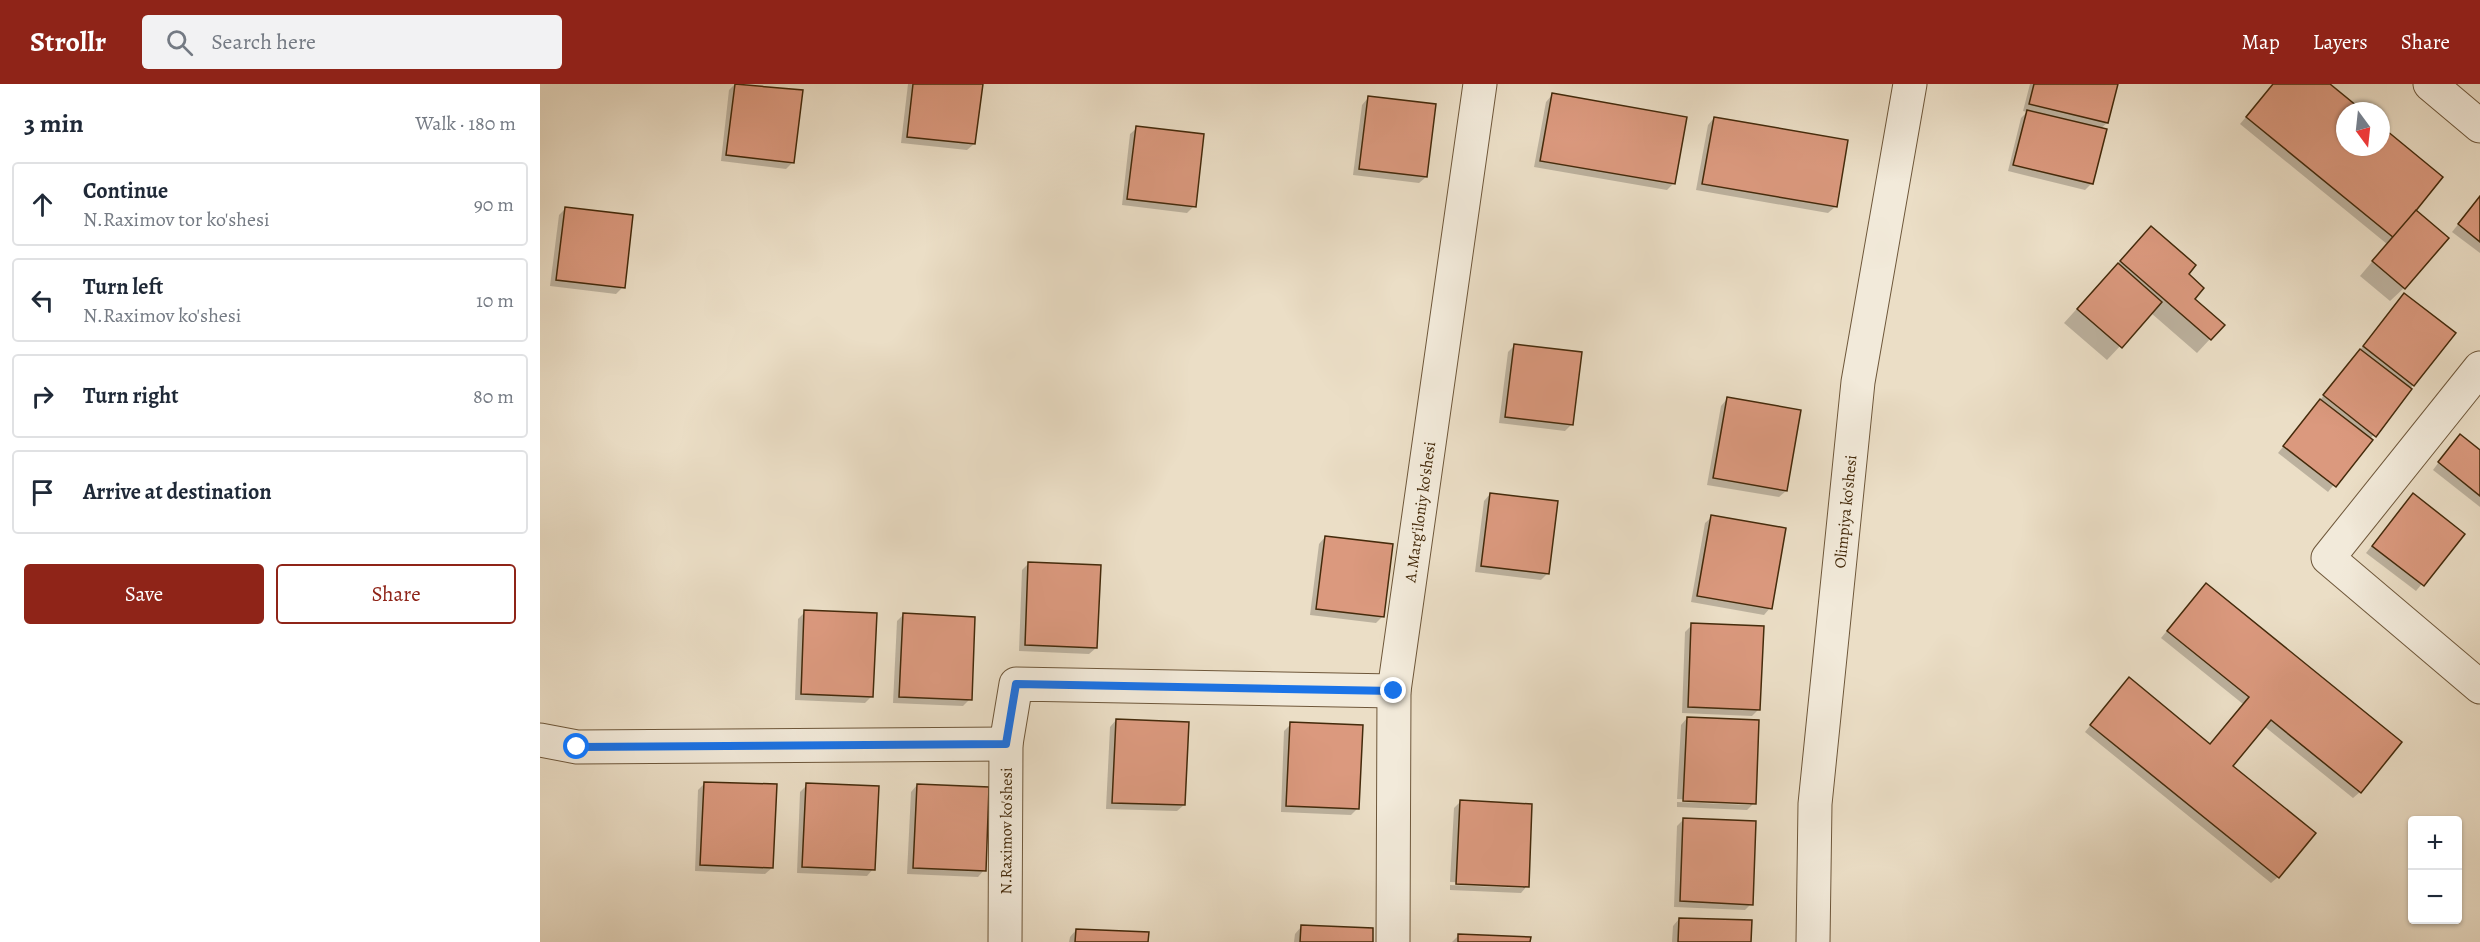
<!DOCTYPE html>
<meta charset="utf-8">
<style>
body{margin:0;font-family:Alegreya,serif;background:#f2f2f3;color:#1f2937}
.controls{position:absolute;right:18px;bottom:18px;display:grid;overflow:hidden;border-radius:6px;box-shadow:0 2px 4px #0004}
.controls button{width:54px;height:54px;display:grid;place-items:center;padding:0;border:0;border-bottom:2px solid #e0e1e3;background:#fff;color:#1f2937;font:30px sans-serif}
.compass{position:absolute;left:1796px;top:18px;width:54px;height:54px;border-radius:50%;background:#fff;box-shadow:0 2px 4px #0004;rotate:165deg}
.stop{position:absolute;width:18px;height:18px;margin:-14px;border:4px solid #1a73e8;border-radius:50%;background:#fff}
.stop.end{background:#1a73e8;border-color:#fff;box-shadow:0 2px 6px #0008}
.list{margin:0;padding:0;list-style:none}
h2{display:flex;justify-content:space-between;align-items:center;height:78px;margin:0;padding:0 24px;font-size:26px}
h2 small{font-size:20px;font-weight:400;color:#747a83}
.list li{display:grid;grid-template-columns:39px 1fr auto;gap:18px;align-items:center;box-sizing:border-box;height:84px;margin:0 12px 12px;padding:0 12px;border:2px solid #e0e1e3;border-radius:6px}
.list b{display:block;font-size:22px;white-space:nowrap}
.list p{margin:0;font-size:20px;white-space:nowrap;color:#747a83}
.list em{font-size:20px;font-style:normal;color:#747a83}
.actions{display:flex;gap:12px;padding:18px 24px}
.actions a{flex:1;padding:14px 0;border:2px solid #8f2418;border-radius:6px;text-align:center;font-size:21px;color:#8f2418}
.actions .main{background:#8f2418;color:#fff}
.icon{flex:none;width:33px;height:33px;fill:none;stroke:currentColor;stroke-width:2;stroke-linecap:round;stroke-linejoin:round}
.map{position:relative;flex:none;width:1940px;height:858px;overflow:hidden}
header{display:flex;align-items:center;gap:36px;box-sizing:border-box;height:84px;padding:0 30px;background:#8f2418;color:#fff}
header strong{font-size:28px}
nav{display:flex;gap:33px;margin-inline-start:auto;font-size:21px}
.search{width:420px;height:54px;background:#f2f2f3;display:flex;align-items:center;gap:15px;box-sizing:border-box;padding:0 21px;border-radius:6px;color:#747a83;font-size:22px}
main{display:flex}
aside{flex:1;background:#fff}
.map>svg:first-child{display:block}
.shadow{fill:#0003}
.building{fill:#db997e;stroke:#442a0b;stroke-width:1.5}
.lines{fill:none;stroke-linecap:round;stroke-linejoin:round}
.minor-casing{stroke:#6e573a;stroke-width:35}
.minor{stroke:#f2eada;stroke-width:33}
.route{stroke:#1a73e8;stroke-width:8}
.labels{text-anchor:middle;stroke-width:4.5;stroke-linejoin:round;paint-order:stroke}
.street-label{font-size:16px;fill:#442a0b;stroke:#f2eada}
</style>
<header>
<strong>Strollr</strong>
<div class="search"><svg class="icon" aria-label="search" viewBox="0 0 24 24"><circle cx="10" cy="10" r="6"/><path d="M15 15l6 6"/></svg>Search here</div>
<nav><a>Map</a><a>Layers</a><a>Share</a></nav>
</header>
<main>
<aside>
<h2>3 min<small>Walk · 180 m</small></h2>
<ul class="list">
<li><svg class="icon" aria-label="ahead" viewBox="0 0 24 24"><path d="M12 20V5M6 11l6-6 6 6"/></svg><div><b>Continue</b><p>N.Raximov tor ko'shesi</p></div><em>90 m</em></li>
<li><svg class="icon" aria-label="left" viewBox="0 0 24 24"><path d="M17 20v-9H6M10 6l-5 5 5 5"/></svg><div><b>Turn left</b><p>N.Raximov ko'shesi</p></div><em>10 m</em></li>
<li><svg class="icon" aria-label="right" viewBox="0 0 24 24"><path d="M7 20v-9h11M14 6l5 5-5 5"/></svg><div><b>Turn right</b></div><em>80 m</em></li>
<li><svg class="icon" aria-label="arrive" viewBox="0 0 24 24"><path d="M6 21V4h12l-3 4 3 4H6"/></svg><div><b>Arrive at destination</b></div></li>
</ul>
<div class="actions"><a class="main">Save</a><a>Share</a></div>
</aside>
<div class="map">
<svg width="1940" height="858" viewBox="0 0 1940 858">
<rect width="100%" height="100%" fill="#ebdec6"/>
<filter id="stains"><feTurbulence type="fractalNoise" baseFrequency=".00333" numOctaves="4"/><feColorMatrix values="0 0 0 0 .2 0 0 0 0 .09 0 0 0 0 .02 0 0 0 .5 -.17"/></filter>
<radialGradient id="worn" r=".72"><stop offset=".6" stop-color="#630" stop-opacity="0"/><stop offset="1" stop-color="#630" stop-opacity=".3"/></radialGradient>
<g class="shadow">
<path d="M195 0 261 7 253 78 246 85 181 77 189 6Z"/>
<path d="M368 0H441L434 60 427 66 361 59Z"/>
<path d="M1490 0H1577L1567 39 1560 45 1552 99 1545 106 1468 87 1481 34 1487 28 1483 27Z"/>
<path d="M1734 0H1787L1820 27H1805V63H1841V44L1868 133 1864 204 1850 217 1820 192 1847 160 1700 40Z"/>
<path d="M1012 11 1134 99 1127 106 994 83 1006 18Z"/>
<path d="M828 14 886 93 879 99 813 91 822 21Z"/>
<path d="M1174 34 1295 123 1288 129 1156 106 1168 41Z"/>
<path d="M597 44 654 122 647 129 582 121 590 50Z"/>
<path d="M1940 113V169L1912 148Z"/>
<path d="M26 124 83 203 76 210 10 202 19 131Z"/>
<path d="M1598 157 1653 215 1670 255 1657 269 1611 229 1567 276 1524 239Z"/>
<path d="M1858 218 1873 301 1788 408 1738 369Z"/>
<path d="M974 262 1032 340 1025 347 959 339 968 268Z"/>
<path d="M1187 315 1246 407 1239 413 1167 401 1181 322Z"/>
<path d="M1913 359 1940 368V423L1893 386Z"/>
<path d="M950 410 1008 489 1001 496 935 488 944 417Z"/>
<path d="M1867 418 1923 450 1876 507 1826 469Z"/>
<path d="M1172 433 1230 524 1224 531 1151 518 1165 439Z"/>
<path d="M785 453 843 532 836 539 770 531 779 460Z"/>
<path d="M489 479 556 564 549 570 479 567 482 486Z"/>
<path d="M1660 507 1820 708 1813 714 1724 642 1691 682 1738 793 1731 799 1545 648 1582 602 1670 661 1703 620 1621 554Z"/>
<path d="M265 528 332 612 325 619 255 616 258 535Z"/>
<path d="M363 531 430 615 423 622 353 619 357 537Z"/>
<path d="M1152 541 1219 625 1212 632 1142 629 1145 548Z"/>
<path d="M1147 634 1214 719 1207 726 1137 723V718L1210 721V718L1137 715 1141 641Z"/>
<path d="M576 636 644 721 637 727 566 725 570 643Z"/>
<path d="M751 640 818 724 811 731 741 728 744 647Z"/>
<path d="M165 699 232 784 225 790 155 787 158 706Z"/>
<path d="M267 701 333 785 327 792 257 789 260 708Z"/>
<path d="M377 701 444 786 438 793 367 790 371 708Z"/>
<path d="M920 718 987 802 981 809 910 806V801L983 804V801L910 798 914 724Z"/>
<path d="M1144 735 1211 820 1205 826 1134 823 1137 742Z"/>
<path d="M1139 835 1209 858H1132L1133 842Z"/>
<path d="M761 843 831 858H754L755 850Z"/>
<path d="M536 846 607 858H529L530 853Z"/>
<path d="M919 851 989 858H912Z"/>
</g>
<g class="building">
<path d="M195 0 263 6 254 79 186 71Z"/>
<path d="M373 0H443L435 60 367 53Z"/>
<path d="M1494 0H1578L1568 39 1489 20Z"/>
<path d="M1733 0H1790L1823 27H1805V63H1841V42L1903 93 1854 154 1706 33Z"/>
<path d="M1012 9 1147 33 1135 100 1000 77Z"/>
<path d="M828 12 896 20 887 93 819 85Z"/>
<path d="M1487 26 1567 45 1553 100 1473 81Z"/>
<path d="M1174 33 1308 56 1297 123 1162 100Z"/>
<path d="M596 42 664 50 656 123 587 115Z"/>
<path d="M1940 112V158L1918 140Z"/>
<path d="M25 123 93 131 85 204 16 196Z"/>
<path d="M1876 126 1909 154 1865 205 1832 177Z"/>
<path d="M1611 142 1656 181 1649 190 1664 204 1655 215 1685 241 1671 256 1580 177Z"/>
<path d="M1578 179 1622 218 1582 264 1537 225Z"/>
<path d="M1864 209 1916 249 1874 302 1823 262Z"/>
<path d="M974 260 1042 268 1033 341 965 333Z"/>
<path d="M1820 265 1872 305 1836 353 1783 311Z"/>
<path d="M1187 313 1261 326 1247 407 1173 394Z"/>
<path d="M1780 315 1833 356 1796 403 1743 362Z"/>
<path d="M1920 350 1940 366V412L1898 378Z"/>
<path d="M950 409 1018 417 1009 490 941 482Z"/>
<path d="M1873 409 1925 450 1884 502 1832 462Z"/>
<path d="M1171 431 1246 444 1232 525 1157 512Z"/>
<path d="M785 452 853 460 844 533 776 525Z"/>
<path d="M488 478 561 481 557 564 485 561Z"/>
<path d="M1666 499 1862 658 1821 709 1731 636 1693 682 1776 749 1739 794 1550 641 1589 593 1670 660 1709 613 1627 547Z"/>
<path d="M264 526 337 529 333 613 261 610Z"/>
<path d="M363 529 435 533 432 616 359 613Z"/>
<path d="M1151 539 1224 542 1220 626 1148 623Z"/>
<path d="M1147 633 1219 636 1216 720 1143 717Z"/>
<path d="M576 635 649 638 645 721 572 719Z"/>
<path d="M750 638 823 641 819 725 746 722Z"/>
<path d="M164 698 237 700 233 784 160 781Z"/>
<path d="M266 699 339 702 335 786 262 783Z"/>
<path d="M377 700 449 703 446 787 373 784Z"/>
<path d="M920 716 992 720 989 803 916 800Z"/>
<path d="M1143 734 1216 737 1213 821 1140 817Z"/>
<path d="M1139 834 1212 836 1211 858H1138Z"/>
<path d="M761 841 833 844V858H760Z"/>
<path d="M536 845 609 848 608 858H535Z"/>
<path d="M918 850 991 853 990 858H918Z"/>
</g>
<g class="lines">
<g class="minor-casing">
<g id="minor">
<path d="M1890 0 1940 42"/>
<path d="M1940 284 1788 474 1940 603"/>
<path d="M0 656 37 663 466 660"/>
<path id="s1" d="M465 858 466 660 476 600 854 607"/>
<path id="s2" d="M853 858 854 607 940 0"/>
<path id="s3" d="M1273 858 1275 720 1318 298 1370 0"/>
</g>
</g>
<use href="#minor" class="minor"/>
</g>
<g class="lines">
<path class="route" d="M37 663 466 660 476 600 854 607"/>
</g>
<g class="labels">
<g class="street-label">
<text dy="6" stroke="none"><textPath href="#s3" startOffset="432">Olimpiya ko'shesi</textPath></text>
<text dy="6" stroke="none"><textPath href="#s2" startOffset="432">A.Marg'iloniy ko'shesi</textPath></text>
<text dy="6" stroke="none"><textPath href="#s1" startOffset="111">N.Raximov ko'shesi</textPath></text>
</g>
</g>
<rect width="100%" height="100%" filter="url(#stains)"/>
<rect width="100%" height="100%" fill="url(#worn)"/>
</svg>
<div class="controls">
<button>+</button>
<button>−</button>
</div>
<svg class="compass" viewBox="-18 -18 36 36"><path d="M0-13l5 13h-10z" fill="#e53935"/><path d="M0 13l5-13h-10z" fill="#747a83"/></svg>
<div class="stop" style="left:37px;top:663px"></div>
<div class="stop end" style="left:854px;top:607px"></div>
</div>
</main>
